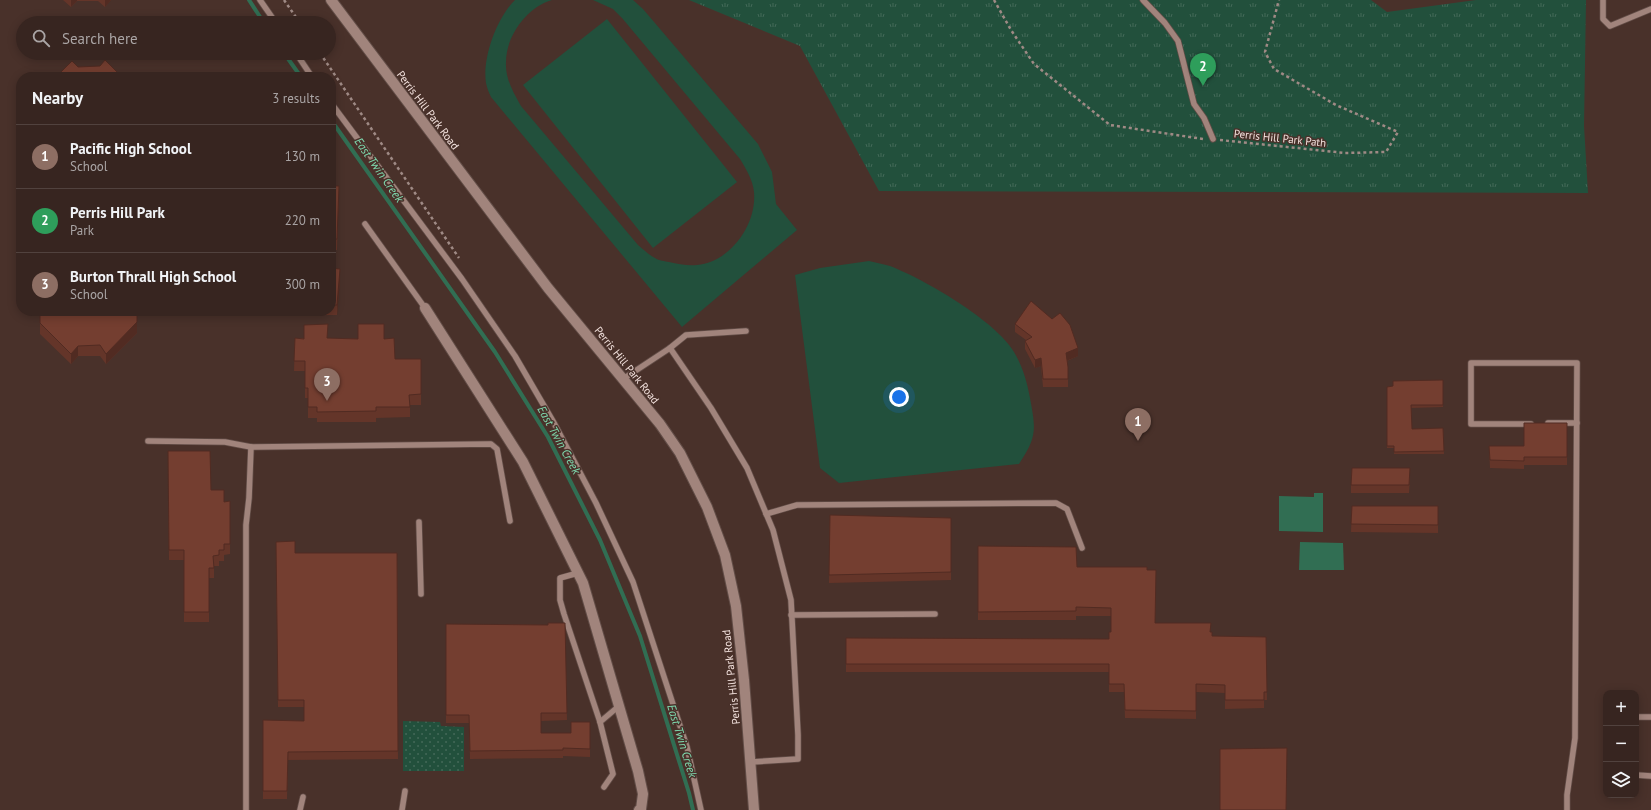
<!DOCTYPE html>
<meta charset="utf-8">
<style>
body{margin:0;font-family:"PT Sans",sans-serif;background:#42312d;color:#f1f3f6}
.controls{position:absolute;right:12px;bottom:12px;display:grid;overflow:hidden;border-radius:8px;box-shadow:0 2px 10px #0003}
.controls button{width:36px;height:36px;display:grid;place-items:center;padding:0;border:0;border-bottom:1px solid #51423e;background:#372520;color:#f1f3f6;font:20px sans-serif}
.you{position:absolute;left:899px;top:397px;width:14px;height:14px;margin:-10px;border:3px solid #fff;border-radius:50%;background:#1a73e8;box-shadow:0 0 0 6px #1a73e833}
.badge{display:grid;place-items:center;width:26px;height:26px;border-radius:50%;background:#4bd49b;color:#fff;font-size:13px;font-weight:700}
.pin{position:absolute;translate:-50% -33px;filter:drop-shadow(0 1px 2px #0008)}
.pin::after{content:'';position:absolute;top:21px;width:14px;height:12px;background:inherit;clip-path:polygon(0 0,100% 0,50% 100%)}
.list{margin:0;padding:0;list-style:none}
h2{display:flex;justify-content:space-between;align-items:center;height:52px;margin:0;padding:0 16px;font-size:17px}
h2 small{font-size:13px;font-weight:400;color:#aaa5a5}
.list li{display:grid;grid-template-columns:26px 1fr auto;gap:12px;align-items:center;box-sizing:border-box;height:64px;padding:0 16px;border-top:1px solid #51423e}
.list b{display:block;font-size:15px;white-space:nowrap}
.list p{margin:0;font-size:13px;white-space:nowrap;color:#aaa5a5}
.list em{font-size:13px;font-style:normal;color:#aaa5a5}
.icon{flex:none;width:22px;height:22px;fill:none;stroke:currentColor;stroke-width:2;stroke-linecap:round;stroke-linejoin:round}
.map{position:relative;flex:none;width:1651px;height:810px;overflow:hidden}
.search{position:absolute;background:#372520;box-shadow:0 2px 10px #0003;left:16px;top:16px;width:320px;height:44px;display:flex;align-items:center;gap:10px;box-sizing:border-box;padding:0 14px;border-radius:22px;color:#aaa5a5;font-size:15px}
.panel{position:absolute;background:#372520;box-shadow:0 2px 10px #0003;left:16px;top:72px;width:320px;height:244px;border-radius:16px}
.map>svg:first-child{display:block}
.grass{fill:url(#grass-dots)}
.park{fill:url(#park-tufts)}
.garden{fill:#22503c}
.water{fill:#316e53}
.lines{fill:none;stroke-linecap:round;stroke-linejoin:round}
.stream{stroke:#316e53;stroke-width:4}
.service-casing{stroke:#624d47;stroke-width:7}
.minor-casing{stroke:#624d47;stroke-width:12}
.tertiary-casing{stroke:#624d47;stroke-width:12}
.path{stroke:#9f8a85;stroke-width:2.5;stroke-dasharray:3 3;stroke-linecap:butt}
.service{stroke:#a1847c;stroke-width:5.5}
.minor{stroke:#a1847c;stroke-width:10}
.tertiary{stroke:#a1847c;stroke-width:10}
.wall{fill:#643529}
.shaded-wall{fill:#512b22}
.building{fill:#743e30;stroke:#512b22}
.labels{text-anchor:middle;stroke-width:3;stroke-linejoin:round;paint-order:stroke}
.street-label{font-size:11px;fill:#f4e3df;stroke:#49312a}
.water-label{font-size:12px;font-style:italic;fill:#7fdbb0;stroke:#49312a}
</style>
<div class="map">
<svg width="1651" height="810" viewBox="0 0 1651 810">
<defs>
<pattern id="grass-dots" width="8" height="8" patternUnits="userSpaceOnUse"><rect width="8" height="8" fill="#22503c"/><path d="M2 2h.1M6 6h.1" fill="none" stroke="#436958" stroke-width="1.8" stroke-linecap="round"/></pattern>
<pattern id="park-tufts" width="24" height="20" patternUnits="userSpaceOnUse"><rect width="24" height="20" fill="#22503c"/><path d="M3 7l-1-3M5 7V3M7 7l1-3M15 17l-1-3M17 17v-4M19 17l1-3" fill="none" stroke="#436958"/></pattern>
</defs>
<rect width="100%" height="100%" fill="#49312a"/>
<path class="grass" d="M403 721 440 722 441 726 464 727V771H403Z"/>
<path class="park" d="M689 0H1371L1387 12 1476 0H1586L1584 126 1588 193 879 191 800 46Z"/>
<g class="garden">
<path d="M515 0H552C527 7 506 36 506 62 505 78 513 92 521 106L638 245C643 249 649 255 655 258 659 261 665 261 669 262 678 264 688 266 697 265 730 262 757 225 754 192 753 180 746 169 740 159L622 18 613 9 593 0H633L643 9 758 144 772 172 776 204 797 230 682 327 491 97C489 93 487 88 486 83 482 58 497 17 515 0Z"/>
<path d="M607 19 737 182 653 248 523 85Z"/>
<path d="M869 261C876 263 884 264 890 266 924 279 996 321 1014 352 1023 367 1027 382 1030 398 1036 430 1037 437 1019 464L839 483 820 468 795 275 820 268Z"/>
</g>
<g class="water">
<path d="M1314 493H1323V532L1279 531V496L1314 497Z"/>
<path d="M1300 542 1343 543 1344 570H1299Z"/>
</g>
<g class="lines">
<g class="stream">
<path d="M249 0 264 23"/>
<path d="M284 53 301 77"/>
<path d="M331 120 495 352 548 437 600 540 640 636 689 793 693 810"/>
</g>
<g class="service-casing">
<g id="service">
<path d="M260 0 276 23"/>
<path d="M1143 0 1165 23 1178 41 1194 104 1204 118 1213 139"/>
<path d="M1603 0V19L1610 26 1651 9"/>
<path d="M296 53 312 77"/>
<path d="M331 103 462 279 515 356 554 423 596 503 633 582 687 747 701 810"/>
<path d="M365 224 425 308"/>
<path d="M670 348 711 408 747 468 773 530 791 600 798 735V759L751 762"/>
<path d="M623 379 670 348 686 335 746 331"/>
<path d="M1548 423H1577"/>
<path d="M1531 424H1471V363H1577L1575 738 1567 795V810"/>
<path d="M148 441 225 442 251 447"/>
<path d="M766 514 797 505 1056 503 1067 509 1082 548"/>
<path d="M419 522 421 594"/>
<path d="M578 573 560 578V600L564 614 600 722 613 774 604 787"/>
<path d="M791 615 935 614"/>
<path d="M1636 717H1651"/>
<path d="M600 722 619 706"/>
<path d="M1636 775 1651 776"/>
<path d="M246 810V525L249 498 251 447 491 444 497 449 510 521"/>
<path d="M300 810 303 797"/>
<path d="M402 810 405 791"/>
</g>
</g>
<g class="minor-casing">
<path id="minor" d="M425 308 523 462 583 583 638 771 643 794 641 809 639 810"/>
</g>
<g class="tertiary-casing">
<path id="tertiary" d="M331 0 548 288 660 424 680 453 707 507 725 555 736 606 744 680 754 810"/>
</g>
<g class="path">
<path d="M284 0 300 23"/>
<path d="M994 0 1011 30 1034 64 1110 125 1203 139"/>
<path d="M320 53 459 258"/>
<path d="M1220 140 1345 153 1386 152 1398 132 1336 105 1274 69 1265 52 1279 0"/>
</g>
<use href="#service" class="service"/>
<use href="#minor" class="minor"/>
<use href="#tertiary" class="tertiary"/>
</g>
<g class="wall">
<path d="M63 0H111L105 7 98 1H77L71 7Z"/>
<path d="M331 186H339L337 250H331V251Z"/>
<path d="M331 268 340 279 337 315 202 316 198 311H331Z"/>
<path d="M40 311 137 333 106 364 100 356H78L71 364 40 334Z"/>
<path d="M161 311H178L174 315H161Z"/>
<path d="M1015 324 1078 356 1067 361 1068 375V387H1043L1041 366 1035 368 1025 349V341L1026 340 1015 332Z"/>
<path d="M295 338 384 339 395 359H421V405H410V417L376 418V422H317V418H308V398H305V371H294Z"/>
<path d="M1443 380V407L1411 408 1412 429 1443 428 1444 454H1394V448H1387V387Z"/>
<path d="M1567 423V465H1524V469L1490 468 1489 446H1524Z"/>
<path d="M168 451 211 490 224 502 230 501V554L224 555V561H219V566H214V578H209V622H184V560H169Z"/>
<path d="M1410 476 1409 493H1351V485Z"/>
<path d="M1352 506H1438V533L1351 532Z"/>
<path d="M830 515 951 518V580L829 583Z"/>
<path d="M276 542 295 553H397L398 759 288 760 287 799H263V720L304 721V707H278Z"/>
<path d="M978 546 1077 567 1147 570 1155 623 1211 632 1212 636 1266 637 1267 700H1264V708L1225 709V693L1196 692V719L1125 718 1124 692H1109V672H846V638L1109 639 1111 632V616H1076V620H978Z"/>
<path d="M565 623 567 720 541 721V733H571L590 722V757L563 756V758L470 759 469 723H446V624L548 625Z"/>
</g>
<g class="shaded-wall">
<path d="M71 0H77V1L71 7Z"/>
<path d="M105 0H111L105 7Z"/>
<path d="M340 269V279L337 315V305Z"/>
<path d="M174 311H178L174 315Z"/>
<path d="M137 322V333L106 364V354Z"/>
<path d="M78 346V356L71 364V354Z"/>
<path d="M1078 348V356L1066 361V353Z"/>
<path d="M1041 358V366L1035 368V360Z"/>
</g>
<g class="building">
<path d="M105 60 122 77H56L72 61 78 67 100 66Z"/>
<path d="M331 186H339L337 239 331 240V241Z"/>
<path d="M331 268 340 269 337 305H331Z"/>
<path d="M1031 301 1052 319 1060 313 1070 325 1078 348 1066 353 1068 367V379H1043L1041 358 1035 360 1025 341 1032 337 1015 324Z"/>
<path d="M40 311H137V322L106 354 100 345 78 346 71 354 40 323Z"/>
<path d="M328 324 327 338 358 339V324H384V339L394 338 395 359H421V394L409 395 410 407H376V411L317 412V407H308V388H305V361H294L295 338 304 339V325Z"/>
<path d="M1443 380V405H1411L1412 429 1443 428 1444 451 1394 452V446H1387V387L1393 386V381Z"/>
<path d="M1524 423H1567V457H1524V461L1490 460 1489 446H1524Z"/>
<path d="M168 451H210L211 490H224V502L230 501V544H224V550H219V555L213 556 214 568H209V612H184V550H169Z"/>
<path d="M1352 468H1410L1409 485H1351Z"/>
<path d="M1352 506H1438V525L1351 524Z"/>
<path d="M830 515 951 518V572L829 575Z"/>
<path d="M295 541V553H397L398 751 288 752 287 791H263V720L304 721V700H278L276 542Z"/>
<path d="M978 546 1076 547 1077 567H1147V570H1156L1155 623H1211L1210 632H1212V636L1266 637 1267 692H1264V700H1225V685L1196 684V711L1125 710 1124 684H1109V664H846V638L1109 639V632H1111V608L1076 607V611L978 612Z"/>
<path d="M548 623H565L567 713H541V733H571V722H590V749L563 748V750L470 751 469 715H446V624L548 625Z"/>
<path d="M1287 748 1286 810H1220V749Z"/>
</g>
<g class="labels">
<g class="street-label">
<text transform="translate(428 110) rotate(53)" y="4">Perris Hill Park Road</text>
<text transform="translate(1280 138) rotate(6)" y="4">Perris Hill Park Path</text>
<text transform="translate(627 365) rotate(51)" y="4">Perris Hill Park Road</text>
<text transform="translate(731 677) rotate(-96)" y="4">Perris Hill Park Road</text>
</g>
<g class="water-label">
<text transform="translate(379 170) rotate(55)" y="4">East Twin Creek</text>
<text transform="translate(559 440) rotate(61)" y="4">East Twin Creek</text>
<text transform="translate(682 741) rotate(73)" y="4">East Twin Creek</text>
</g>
</g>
</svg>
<div class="controls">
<button>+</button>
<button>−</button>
<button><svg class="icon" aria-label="layers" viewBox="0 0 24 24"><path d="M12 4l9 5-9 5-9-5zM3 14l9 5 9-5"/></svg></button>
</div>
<div class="you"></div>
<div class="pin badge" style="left:1138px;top:441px;background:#8d6e63">1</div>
<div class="pin badge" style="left:1203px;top:86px;background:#2e9e5b">2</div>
<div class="pin badge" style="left:327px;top:401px;background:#8d6e63">3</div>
<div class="search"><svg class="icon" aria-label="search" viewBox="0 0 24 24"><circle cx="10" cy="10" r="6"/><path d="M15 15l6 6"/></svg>Search here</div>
<section class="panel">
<h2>Nearby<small>3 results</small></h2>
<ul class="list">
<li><span class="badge" style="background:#8d6e63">1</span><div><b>Pacific High School</b><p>School</p></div><em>130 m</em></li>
<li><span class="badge" style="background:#2e9e5b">2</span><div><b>Perris Hill Park</b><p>Park</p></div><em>220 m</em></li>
<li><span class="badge" style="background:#8d6e63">3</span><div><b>Burton Thrall High School</b><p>School</p></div><em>300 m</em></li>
</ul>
</section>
</div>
